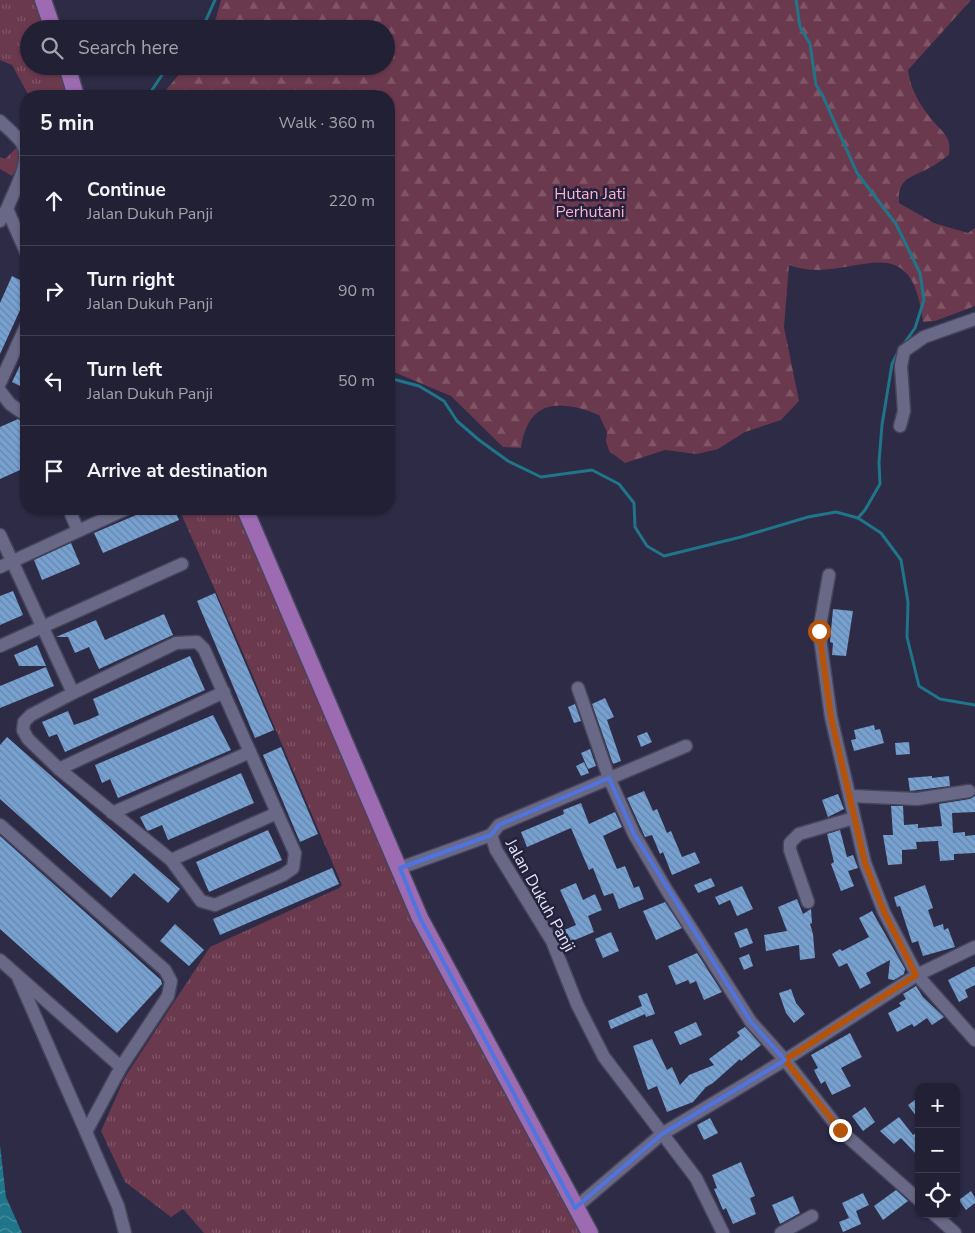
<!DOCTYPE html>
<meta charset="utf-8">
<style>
body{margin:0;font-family:"Nunito Sans",sans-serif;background:#2e2d40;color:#f1f3f6}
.controls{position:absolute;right:15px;bottom:15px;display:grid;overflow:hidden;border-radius:10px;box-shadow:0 1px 4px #0004}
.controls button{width:45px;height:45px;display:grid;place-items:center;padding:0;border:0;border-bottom:1px solid #3f3e4f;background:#222034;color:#f1f3f6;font:25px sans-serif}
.stop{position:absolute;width:15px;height:15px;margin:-11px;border:4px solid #b45309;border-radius:50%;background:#fff}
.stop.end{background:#b45309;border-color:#fff;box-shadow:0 1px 5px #0008}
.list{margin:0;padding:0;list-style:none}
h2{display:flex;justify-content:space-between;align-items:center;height:65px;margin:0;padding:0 20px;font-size:21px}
h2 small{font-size:16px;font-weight:400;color:#a2a3ac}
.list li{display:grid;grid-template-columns:32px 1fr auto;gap:15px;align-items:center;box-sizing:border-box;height:90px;padding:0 20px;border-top:1px solid #3f3e4f}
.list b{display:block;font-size:19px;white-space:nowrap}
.list p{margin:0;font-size:16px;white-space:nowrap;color:#a2a3ac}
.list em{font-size:16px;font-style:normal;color:#a2a3ac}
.icon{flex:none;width:28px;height:28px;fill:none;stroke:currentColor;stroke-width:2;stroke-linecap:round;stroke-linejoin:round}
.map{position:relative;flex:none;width:975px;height:1233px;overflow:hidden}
.search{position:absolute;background:#222034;box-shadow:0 1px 4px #0004;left:20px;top:20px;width:375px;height:55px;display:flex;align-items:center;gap:12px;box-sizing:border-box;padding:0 18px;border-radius:28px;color:#a2a3ac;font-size:19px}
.panel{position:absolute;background:#222034;box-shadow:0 1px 4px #0004;left:20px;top:90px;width:375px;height:425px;border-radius:20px}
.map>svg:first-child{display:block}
.grass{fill:url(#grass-tufts)}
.forest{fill:url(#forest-firs)}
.water{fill:url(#water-waves)}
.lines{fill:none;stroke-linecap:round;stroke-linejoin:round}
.stream{stroke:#1f7589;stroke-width:3}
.building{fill:url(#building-back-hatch)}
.minor-casing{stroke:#47455c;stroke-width:15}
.major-casing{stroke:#47455c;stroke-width:19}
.minor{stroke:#696987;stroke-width:12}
.major{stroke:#9c6bb2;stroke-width:16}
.route{stroke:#b45309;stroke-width:6}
.marked{fill:none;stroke:#4f74e0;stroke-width:4;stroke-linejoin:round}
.labels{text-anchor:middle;stroke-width:5;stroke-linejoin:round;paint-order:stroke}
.park-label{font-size:16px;fill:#fcb3ce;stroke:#23213b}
.street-label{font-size:16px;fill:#e4e4f6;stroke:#23213b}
</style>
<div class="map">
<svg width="975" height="1233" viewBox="0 0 975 1233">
<defs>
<pattern id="grass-tufts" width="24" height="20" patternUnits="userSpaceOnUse" patternTransform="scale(1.25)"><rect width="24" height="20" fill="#6b394d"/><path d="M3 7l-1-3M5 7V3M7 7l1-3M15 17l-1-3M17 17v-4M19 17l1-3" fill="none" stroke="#805667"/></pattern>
<pattern id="forest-firs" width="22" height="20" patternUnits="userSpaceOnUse" patternTransform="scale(1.25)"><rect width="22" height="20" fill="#6b394d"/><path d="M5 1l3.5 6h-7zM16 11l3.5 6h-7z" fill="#805667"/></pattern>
<pattern id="water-waves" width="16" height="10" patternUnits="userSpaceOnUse" patternTransform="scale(1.25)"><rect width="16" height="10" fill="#1f7589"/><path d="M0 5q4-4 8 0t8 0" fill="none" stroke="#4a8fa0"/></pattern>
<pattern id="building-back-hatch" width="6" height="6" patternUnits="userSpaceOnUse" patternTransform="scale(1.25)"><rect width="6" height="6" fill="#77a1d0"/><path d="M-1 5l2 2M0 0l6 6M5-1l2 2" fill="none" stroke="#6885a8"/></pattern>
</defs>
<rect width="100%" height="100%" fill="#2d2b46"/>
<g class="grass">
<path d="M0 0H36L46 29H29V66H60L69 96H29L12 65 0 60Z"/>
<path d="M18 146 20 163 12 176 0 169V157L5 159Z"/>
<path d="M179 509H237L414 920 582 1233H204L183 1209 171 1217 125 1182 101 1131 125 1077 210 947 339 888 342 885 240 646Z"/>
</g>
<path class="forest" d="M221 0H971L908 70C910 89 921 107 933 121 939 128 947 134 949 143 950 147 949 151 949 155 943 159 936 165 929 168 911 178 897 178 899 203L934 223 968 233 975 228V306L935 321 923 322C911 217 848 288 789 265L784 327 799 401 781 420 745 432 718 449 697 454 665 450 625 463 609 451 606 441 607 432 599 415C560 399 528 399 521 448L503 447 451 396 389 370V96H161L186 66H386V29H213Z"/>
<path class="water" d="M0 1145 6 1197 22 1233H0Z"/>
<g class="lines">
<g class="stream">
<path d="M796 0 800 27 810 44 816 85 822 94 857 173 896 224 920 273 924 300 915 328 903 345"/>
<path d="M202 29 215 0"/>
<path d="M148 96 168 66"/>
<path d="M389 378 419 386 444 401 457 421 479 440 508 461 541 477 592 470 619 484 634 503 635 527 647 546 664 556 741 537 808 517 836 512 858 518 881 533 901 560 908 602 907 637 919 686 940 699 975 705"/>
<path d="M858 518 865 510 880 484 879 462 882 425 892 364 899 350"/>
</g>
</g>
<g class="building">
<path d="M12 276 26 283V297L0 354V303Z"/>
<path d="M26 353V389L12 382Z"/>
<path d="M18 419 22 422 26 432V486L20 470 0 479V427Z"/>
<path d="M150 509H174L179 520 103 553 94 533Z"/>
<path d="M71 543 80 564 42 580 34 560Z"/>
<path d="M13 591 23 615 0 625V596Z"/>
<path d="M215 593 274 730 255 738 197 601Z"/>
<path d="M833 609 853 611 846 656 832 655 833 643 830 642Z"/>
<path d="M164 614 173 635 99 669 89 647 75 653 68 637H56L96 620 105 640Z"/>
<path d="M37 645 46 666H19L14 655Z"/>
<path d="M190 656 205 690 65 752 57 734 49 737 42 722 68 711 74 725 88 720 99 715 93 699Z"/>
<path d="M46 667 54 686 0 708V686Z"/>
<path d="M605 698 614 717 607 720 621 761 613 764 592 704Z"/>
<path d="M575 704 581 721 574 723 568 707Z"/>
<path d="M213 715 231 750 118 798 110 779 102 783 95 765Z"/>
<path d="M874 725 875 730 880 729 884 743 854 751 851 740 856 739 854 730Z"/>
<path d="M647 732 652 742 641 747 637 736Z"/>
<path d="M7 737 180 889 168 903 134 873 111 898 0 799V745Z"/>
<path d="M909 742 910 754 896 755 895 743Z"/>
<path d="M281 747 318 834 300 842 263 755Z"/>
<path d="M590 749 596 766 588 769 581 753Z"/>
<path d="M584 762 589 773 581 776 576 766Z"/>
<path d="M241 773 254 803 168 840 162 825 148 831 146 829 140 817Z"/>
<path d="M932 776V778L949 776 950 786 910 791 908 778Z"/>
<path d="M644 791 653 811 657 809 667 833 671 831 682 857 695 852 700 863 672 875 663 852 660 854 652 835 645 837 627 798Z"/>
<path d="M838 794 844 809 828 817 822 800Z"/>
<path d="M975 796V812L952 813 953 833 965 832V836L975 835V853L954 854V860L940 861 938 841 916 842 917 849 902 850V864L888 865 883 835H893L891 806H903L904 825 918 824V828L942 826 939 804 970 799Z"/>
<path d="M581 803 589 824 615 812 622 827 603 836 617 869 625 866 634 888 639 886 644 899 619 909 613 893 604 896 593 868 589 870 571 828 527 847 521 832 564 814 563 810Z"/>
<path d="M268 830 282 860 209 892 196 862Z"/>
<path d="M840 830 847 857 853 855 858 868 848 871 854 886 841 891 831 864 834 862 827 834Z"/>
<path d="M0 836 161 980 162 984 117 1033 0 929Z"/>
<path d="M332 868 339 884 220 935 213 919Z"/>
<path d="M711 878 715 886 698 893 694 885Z"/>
<path d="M576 883 583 900 595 894 602 910 588 916 594 932 570 942 564 930 576 925 560 890Z"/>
<path d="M925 885 933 908 928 910 934 927 943 924 944 930 948 928 955 947 923 956 918 941 912 943 900 906 897 907 894 897Z"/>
<path d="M742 886 753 909 737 916 730 900 719 905 715 897Z"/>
<path d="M797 899 803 914 811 909 812 923 810 924 813 934 815 958 800 960 799 945 766 951 764 935 787 931 778 907Z"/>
<path d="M665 902 682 928 656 940 643 911Z"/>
<path d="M872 911 905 969 904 974 894 980 888 979 890 960 866 973 871 983 860 989 847 963 839 967 832 954 840 949 842 951 869 937 859 918Z"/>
<path d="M175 924 204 950 189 966 160 941Z"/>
<path d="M747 928 753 943 740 948 734 933Z"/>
<path d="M611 932 619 951 603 958 595 939Z"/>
<path d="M697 953 722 992 704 1000 696 981 690 984 688 980 676 985 668 966Z"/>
<path d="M749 954 753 966 744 970 739 958Z"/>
<path d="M975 966V985L965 990 968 997 959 1002 948 980Z"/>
<path d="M916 986 923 997 944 1017 932 1025 927 1018 914 1027 912 1024 897 1032 888 1013 901 1006 899 1003 906 999 903 994Z"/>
<path d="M791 989 796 1003 805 1014 794 1023 786 1013 779 993Z"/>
<path d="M647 993 655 1014 646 1017 645 1014 611 1029 608 1021 642 1006 638 996Z"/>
<path d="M696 1022 702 1035 680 1045 674 1032Z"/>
<path d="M745 1027 761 1045 741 1061 740 1059 713 1083 706 1087 693 1102 667 1112 657 1086 648 1090 633 1046 652 1039 667 1070 672 1067 680 1085 689 1075 714 1065 709 1059 740 1036 737 1032Z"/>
<path d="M850 1033 862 1057 841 1068 851 1086 832 1095 825 1081 821 1084 814 1070 818 1068 811 1055Z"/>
<path d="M919 1097V1120L908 1105Z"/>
<path d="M865 1107 875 1122 863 1131 852 1116Z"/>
<path d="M899 1117 913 1135 919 1131V1157L901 1138 894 1144 880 1131Z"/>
<path d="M710 1118 718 1133 704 1140 697 1125Z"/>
<path d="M741 1162 755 1196 750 1198 756 1214 733 1224 726 1208 723 1210 714 1189 717 1188 712 1175Z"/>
<path d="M896 1190 908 1201 883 1220 874 1206Z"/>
<path d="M971 1191 975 1198V1203L966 1210 959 1200Z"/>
<path d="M863 1193 869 1205 856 1211 861 1224 843 1232 839 1222 849 1218 842 1203Z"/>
<path d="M793 1196 800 1213 780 1224 772 1205Z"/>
</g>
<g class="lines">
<g class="minor-casing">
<g id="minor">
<path d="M0 121C7 128 16 135 22 143 33 161 13 192 7 209"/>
<path d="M0 221 7 209 26 252"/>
<path d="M0 383 26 326"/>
<path d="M0 391 10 404 26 415"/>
<path d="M900 426 904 411 901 366 904 351 924 337 975 319"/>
<path d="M69 509 78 531"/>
<path d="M0 535 73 693 176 643 197 642 204 649 295 853 293 868 283 875 215 905 201 901 171 860 59 769 28 739 23 730 24 722 31 715 73 693"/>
<path d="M0 567 126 509"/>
<path d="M829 575 819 631 831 717 865 863 884 912 917 975 975 1040"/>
<path d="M0 646 182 564"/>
<path d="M578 688 609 778 634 834 666 889 751 1022 785 1060 840 1130 919 1200"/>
<path d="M686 746 499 825 491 835 496 850 552 941 577 1004 604 1057 696 1178 723 1233"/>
<path d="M59 769 224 692"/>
<path d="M851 796 917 799 969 791"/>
<path d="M112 813 250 752"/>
<path d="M0 825 165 970 171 981 168 996 121 1067 86 1132 118 1206 125 1233"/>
<path d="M171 860 277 813"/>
<path d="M400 868 491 835"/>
<path d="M808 902 790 850V843L799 834 854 818"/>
<path d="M0 960 121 1067"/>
<path d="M18 977 86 1132"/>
<path d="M575 1208 662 1134 785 1060 917 975 975 947"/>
<path d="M934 1214 955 1233"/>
<path d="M781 1233 812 1216"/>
</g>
</g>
<g class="major-casing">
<g id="major">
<path d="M43 0 53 29"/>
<path d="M67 66 76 96"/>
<path d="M245 509 420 918 590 1233"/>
</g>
</g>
<use href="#minor" class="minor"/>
<use href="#major" class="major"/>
</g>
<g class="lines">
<path class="route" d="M819 631 831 717 865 863 884 912 916 975 785 1060 840 1130"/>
</g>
<path class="marked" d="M609 778 634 834 751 1022 785 1060 662 1134 575 1208 420 918 400 868 491 835 499 825Z"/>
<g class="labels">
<g class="park-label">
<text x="590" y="199">Hutan Jati<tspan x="590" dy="18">Perhutani</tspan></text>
</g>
<g class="street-label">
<text transform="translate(541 895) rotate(61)" y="6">Jalan Dukuh Panji</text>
</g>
</g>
</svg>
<div class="controls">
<button>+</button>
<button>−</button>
<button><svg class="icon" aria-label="locate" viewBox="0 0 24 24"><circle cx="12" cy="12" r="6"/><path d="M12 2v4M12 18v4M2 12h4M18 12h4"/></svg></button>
</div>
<div class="stop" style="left:819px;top:631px"></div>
<div class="stop end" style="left:840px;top:1130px"></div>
<div class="search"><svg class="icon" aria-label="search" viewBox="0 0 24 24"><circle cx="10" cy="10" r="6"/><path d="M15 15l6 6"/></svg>Search here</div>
<section class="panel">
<h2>5 min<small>Walk · 360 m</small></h2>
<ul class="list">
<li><svg class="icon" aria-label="ahead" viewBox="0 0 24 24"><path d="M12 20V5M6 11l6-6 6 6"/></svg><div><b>Continue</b><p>Jalan Dukuh Panji</p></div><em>220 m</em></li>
<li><svg class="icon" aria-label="right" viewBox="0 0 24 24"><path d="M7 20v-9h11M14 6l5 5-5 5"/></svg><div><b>Turn right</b><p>Jalan Dukuh Panji</p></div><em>90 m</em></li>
<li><svg class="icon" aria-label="left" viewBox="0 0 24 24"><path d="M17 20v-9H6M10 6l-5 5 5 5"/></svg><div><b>Turn left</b><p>Jalan Dukuh Panji</p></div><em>50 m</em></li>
<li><svg class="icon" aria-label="arrive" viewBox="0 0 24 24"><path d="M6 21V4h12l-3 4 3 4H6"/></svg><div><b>Arrive at destination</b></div></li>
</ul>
</section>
</div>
